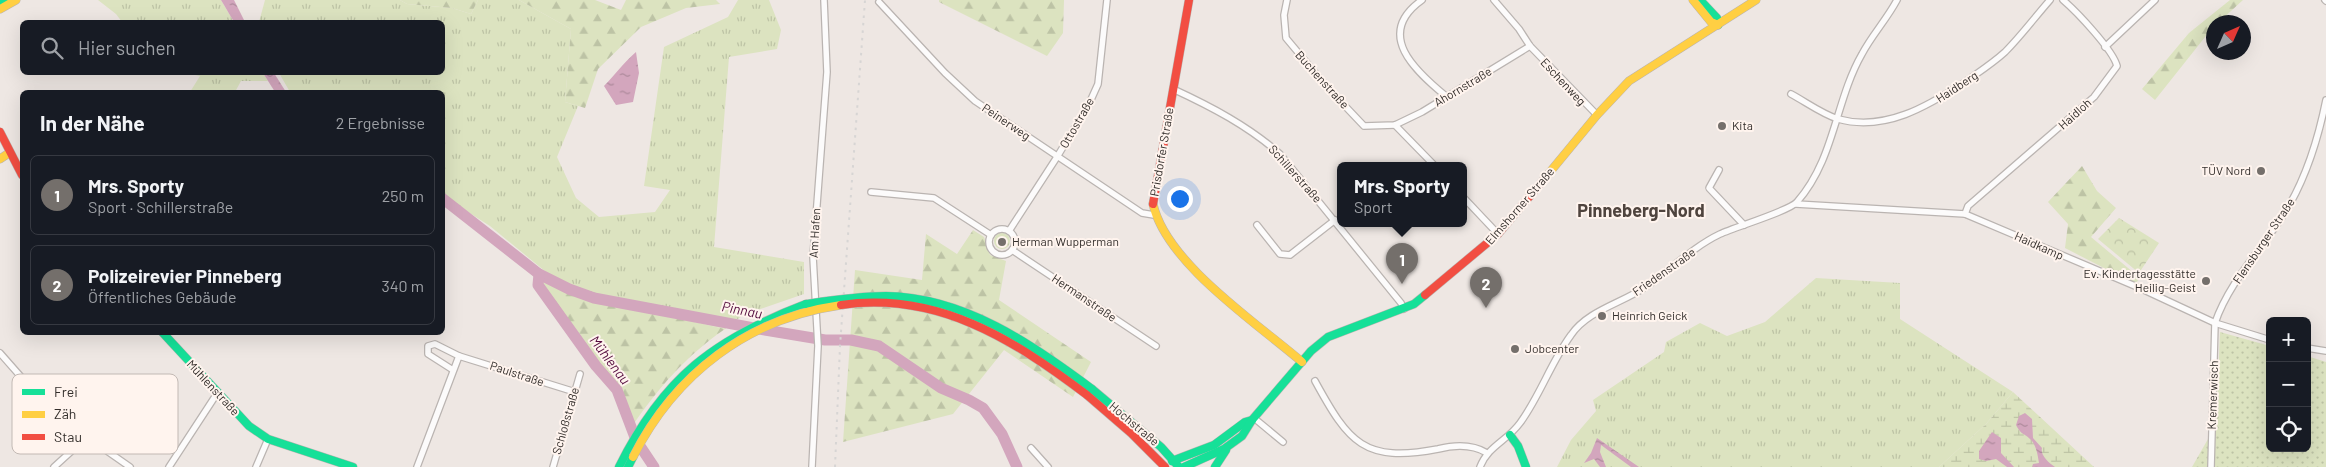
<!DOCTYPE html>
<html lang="de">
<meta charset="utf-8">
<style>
body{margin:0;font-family:Barlow,sans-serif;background:#20242c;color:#f1f3f6}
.controls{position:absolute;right:15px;bottom:15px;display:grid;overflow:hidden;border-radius:8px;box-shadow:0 5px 20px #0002}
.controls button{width:45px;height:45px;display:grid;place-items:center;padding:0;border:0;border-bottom:1px solid #363941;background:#171b24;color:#f1f3f6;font:25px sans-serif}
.compass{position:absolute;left:2206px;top:15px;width:45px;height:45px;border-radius:50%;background:#171b24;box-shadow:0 5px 20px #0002;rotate:45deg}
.you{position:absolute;left:1179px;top:198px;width:18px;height:18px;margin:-12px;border:4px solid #fff;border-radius:50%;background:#1a73e8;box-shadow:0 0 0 8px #1a73e833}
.badge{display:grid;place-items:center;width:32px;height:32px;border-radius:50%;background:#746f6b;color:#fff;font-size:16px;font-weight:700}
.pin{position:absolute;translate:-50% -41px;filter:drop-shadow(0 1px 2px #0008)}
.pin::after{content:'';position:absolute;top:26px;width:18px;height:15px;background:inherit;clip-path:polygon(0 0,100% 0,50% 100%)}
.popup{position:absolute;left:1337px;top:162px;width:130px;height:65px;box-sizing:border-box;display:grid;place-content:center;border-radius:8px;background:#171b24;filter:drop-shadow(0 1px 4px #0005);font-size:16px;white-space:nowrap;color:#9ea1a6}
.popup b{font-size:19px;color:#f1f3f6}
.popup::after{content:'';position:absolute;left:50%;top:100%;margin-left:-10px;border:10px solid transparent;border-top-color:#171b24}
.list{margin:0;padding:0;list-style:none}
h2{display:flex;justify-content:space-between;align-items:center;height:65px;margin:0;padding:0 20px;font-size:21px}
h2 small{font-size:16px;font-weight:400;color:#9ea1a6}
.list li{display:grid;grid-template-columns:32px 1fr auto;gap:15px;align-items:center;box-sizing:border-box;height:80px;margin:0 10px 10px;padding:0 10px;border:1px solid #363941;border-radius:8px}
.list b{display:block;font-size:19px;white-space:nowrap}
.list p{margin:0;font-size:16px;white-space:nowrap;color:#9ea1a6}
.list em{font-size:16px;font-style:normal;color:#9ea1a6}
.icon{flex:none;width:28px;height:28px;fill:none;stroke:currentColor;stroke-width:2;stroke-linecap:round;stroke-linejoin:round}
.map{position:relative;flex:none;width:2326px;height:467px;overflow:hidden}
.search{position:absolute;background:#171b24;box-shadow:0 5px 20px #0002;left:20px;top:20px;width:425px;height:55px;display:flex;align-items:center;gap:12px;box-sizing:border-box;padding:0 18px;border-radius:8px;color:#9ea1a6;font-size:19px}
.panel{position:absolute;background:#171b24;box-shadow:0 5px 20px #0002;left:20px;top:90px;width:425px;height:245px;border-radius:8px}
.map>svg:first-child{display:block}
.grass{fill:url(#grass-tufts)}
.forest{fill:url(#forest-firs)}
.wetland{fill:url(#wetland-marsh)}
.park{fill:url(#park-crowns)}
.garden{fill:url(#garden-dots)}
.water{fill:url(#water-ripples)}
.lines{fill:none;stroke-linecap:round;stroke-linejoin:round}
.river{stroke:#d3a6bd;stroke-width:11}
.street-casing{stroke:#bab4b1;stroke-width:8}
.fast-casing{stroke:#bab4b1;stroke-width:9}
.slow-casing{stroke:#bab4b1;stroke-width:9}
.jam-casing{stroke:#bab4b1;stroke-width:9}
.street{stroke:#fcfbfb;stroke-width:5.5}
.fast{stroke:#16e098;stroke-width:8}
.slow{stroke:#ffcf43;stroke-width:8}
.jam{stroke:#f24e42;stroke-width:8}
.rail{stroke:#d7d5d4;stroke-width:2;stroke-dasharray:2.5 5;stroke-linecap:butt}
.fast-bridge-casing{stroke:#bab4b1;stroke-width:9;stroke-linecap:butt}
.slow-bridge-casing{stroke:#bab4b1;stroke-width:9;stroke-linecap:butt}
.jam-bridge-casing{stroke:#bab4b1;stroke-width:9;stroke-linecap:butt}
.fast-bridge{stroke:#16e098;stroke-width:8}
.slow-bridge{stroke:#ffcf43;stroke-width:8}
.jam-bridge{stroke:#f24e42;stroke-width:8}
.poi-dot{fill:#746f6b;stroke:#fff4ee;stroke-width:2}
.labels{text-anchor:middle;stroke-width:4;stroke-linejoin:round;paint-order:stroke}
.street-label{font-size:12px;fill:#332e2b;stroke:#fff4ee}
.poi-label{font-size:12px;fill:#332e2b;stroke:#fff4ee;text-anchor:start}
.water-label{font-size:14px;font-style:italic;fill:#540c3e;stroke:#fff4ee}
.district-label{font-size:18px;font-weight:bold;fill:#4f443e;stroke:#fff4ee}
.key{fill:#fff4ee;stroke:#c2b9b4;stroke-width:1}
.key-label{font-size:14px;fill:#332e2b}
</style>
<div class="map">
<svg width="2326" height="467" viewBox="0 0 2326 467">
<defs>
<pattern id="grass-tufts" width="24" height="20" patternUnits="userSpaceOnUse" patternTransform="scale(1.25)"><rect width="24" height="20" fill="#dce3c0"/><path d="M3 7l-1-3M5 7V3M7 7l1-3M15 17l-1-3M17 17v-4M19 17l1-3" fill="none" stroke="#bdc3a5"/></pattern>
<pattern id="forest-firs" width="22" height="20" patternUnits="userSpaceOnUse" patternTransform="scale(1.25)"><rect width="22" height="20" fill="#dce3c0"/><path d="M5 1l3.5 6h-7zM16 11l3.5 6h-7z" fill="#bdc3a5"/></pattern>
<pattern id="wetland-marsh" width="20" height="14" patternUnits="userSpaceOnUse" patternTransform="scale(1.25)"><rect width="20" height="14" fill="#dce3c0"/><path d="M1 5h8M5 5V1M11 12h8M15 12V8" fill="none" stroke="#bdc3a5"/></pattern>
<pattern id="park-crowns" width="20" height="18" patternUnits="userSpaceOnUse" patternTransform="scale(1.25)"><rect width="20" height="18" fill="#dce3c0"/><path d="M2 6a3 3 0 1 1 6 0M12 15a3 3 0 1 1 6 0" fill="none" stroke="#bdc3a5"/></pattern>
<pattern id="garden-dots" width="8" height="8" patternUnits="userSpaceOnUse" patternTransform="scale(1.25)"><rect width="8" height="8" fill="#dce3c0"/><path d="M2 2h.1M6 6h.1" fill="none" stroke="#bdc3a5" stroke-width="1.8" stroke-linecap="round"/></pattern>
<pattern id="water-ripples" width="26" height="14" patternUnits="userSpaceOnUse" patternTransform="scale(1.25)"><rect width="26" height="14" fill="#d3a6bd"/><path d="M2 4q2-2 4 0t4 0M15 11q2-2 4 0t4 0" fill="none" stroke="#ac889a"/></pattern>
</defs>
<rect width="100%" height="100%" fill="#eee7e3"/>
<g class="grass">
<path d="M98 0H221L234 22H122L116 14Z"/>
<path d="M265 0H400L407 4 452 8 471 14 478 0H519L571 29 565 102 578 106 557 157 576 198 599 217 655 212 670 190 644 186 664 47 728 17 738 0H769L781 30 777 49 729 57 714 247 804 262V294L743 315 725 329 594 298 546 272 490 226 443 196 442 92H290L279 73 442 72V22H259Z"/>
<path d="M185 73H263L268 81H241L235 92H190L200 76Z"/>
<circle cx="1002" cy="241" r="8"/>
<path d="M1816 278 1900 283V319L2013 392 1986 424 1939 467H1557L1571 440 1596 411 1593 400 1664 352 1666 342 1700 323 1727 336 1765 322Z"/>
</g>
<g class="forest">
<path d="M400 0H478L471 14 452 8 407 4Z"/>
<path d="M519 0H595L621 10 626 0H716L720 4 686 8 641 27 598 69 585 108 565 102 571 29Z"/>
<path d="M939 0H1064L1063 33 1047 56 939 2Z"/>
<path d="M2230 0H2243L2219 22H2214L2213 27 2155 100 2142 89 2189 33Z"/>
<path d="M2082 166 2097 191 2116 208 2091 237 2140 278 2135 284 2065 248 2068 224 2048 202Z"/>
<path d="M973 230 984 237 990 255 1006 261 999 300 1091 362 1073 397 1004 350 953 414 843 442 855 270 922 280 926 234 957 254Z"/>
<path d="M539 274C597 303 662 314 725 329 686 356 658 388 631 428L617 390 596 366 538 285Z"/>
</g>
<path class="wetland" d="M2013 392 2094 467H1939L1986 424Z"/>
<path class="park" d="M2119 218 2159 243 2139 273 2098 239Z"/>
<path class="garden" d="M2220 332 2270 346V448H2307V356L2326 362V467H2192L2216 425Z"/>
<g class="water">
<path d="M221 0H234L245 22H234Z"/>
<path d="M636 52 639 73 633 102 616 105 604 86C615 75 623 63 636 52Z"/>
<path d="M263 73H274L286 92H275Z"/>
<path d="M2025 413 2032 419 2033 438 2042 448C2040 455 2048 462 2055 467H2032L2033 464 2039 463C2038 456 2036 444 2030 439 2023 432 2022 436 2016 425L2019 416Z"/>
<path d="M1992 432 2001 438V453L2014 467H2007L1996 459 1986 461 1979 459V451Z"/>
<path d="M1597 438 1639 467H1631L1601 445 1600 452 1606 467H1600L1594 459 1584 463 1591 453Z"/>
</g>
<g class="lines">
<g class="river">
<path d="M442 198 539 274 569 289 594 298 765 330 825 340H851L879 346 941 388 969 400 983 408 1002 434 1017 467"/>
<path d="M539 274 538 285 596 366 617 390 636 440 654 467"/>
</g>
<g class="street-casing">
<g id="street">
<path d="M1287 0 1284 15 1286 38 1327 87 1364 126 1395 125 1422 112 1530 46"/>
<path d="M1422 0C1374 34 1415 71 1447 97"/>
<path d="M1494 0 1519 29 1530 46 1597 115"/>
<path d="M2325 0 2326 1"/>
<path d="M879 2 945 73 975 101 1142 213 1154 215"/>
<path d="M2105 47 2155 0"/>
<path d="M1173 89C1212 107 1248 126 1280 154L1401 303 1404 309"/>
<path d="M1791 94C1806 102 1822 114 1838 119 1885 132 1928 106 1965 82 1979 72 1993 63 2005 52 2021 36 2035 17 2050 0"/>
<path d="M1395 125 1434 165"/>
<path d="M1719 170 1709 188 1744 225"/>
<path d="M871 192 934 198 991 235"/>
<path d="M1463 197 1498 234"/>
<path d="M1796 204 1965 214 2142 289 2215 323 2270 340"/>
<path d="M1965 214 1968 206 2094 97 2117 66C2113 50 2077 12 2063 0"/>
<path d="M1257 225 1280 254 1290 255 1335 220"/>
<circle cx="1002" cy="242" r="13"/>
<path d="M1009 231 1057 157 1089 104 1098 84 1107 0"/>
<path d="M1012 250 1156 346"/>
<path d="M2307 348 2326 351"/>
<path d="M0 353 44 403 87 437 130 467"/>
<path d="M453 370 428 354V346L435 344 459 356"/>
<path d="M1315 381C1349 443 1364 463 1438 449 1454 445 1472 444 1487 453"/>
<path d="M1254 418 1283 442"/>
<path d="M1031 448 1048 467"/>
<path d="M54 467 87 437"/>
<path d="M169 467 218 392"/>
<path d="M256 467 268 439"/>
<path d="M417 467 459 356 575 392"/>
<path d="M553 467 580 374"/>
<path d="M812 467 818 346 813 257 827 72 824 0"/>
<path d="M1480 467C1488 446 1507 441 1520 423 1540 396 1551 362 1571 335 1588 310 1623 303 1647 286 1671 269 1693 247 1720 234 1735 227 1789 211 1797 202 1835 159 1835 101 1862 54 1872 35 1887 19 1897 0"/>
<path d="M2211 467 2215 323C2229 282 2261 250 2284 214 2306 179 2318 140 2326 100"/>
</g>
</g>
<g class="fast-casing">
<g id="fast">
<path d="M1700 0 1717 18 1718 25"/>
<path d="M0 3 14 0"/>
<path d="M162 332 249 426 268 439 353 467"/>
<path d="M1092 389 1161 447 1179 467"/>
<path d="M1510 435 1518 446 1526 467"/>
<path d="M1172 461 1214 445 1245 422 1252 420"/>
<path d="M619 467C663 378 714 339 806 304"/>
<path d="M628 467 633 457"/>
<path d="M1184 467 1224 449 1242 436 1252 420 1311 351 1328 337 1414 304 1425 295"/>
<path d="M1215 467 1226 450"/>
</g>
</g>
<g class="slow-casing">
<g id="slow">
<path d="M1693 0 1711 22 1718 25"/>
<path d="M0 9 16 0"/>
<path d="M0 159 9 153"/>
<path d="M1545 178 1597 115 1629 81 1756 0"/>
<path d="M1153 204C1166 263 1257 323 1302 362"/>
</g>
</g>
<g class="jam-casing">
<g id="jam">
<path d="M0 132 22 175"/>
<path d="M1153 204 1189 0"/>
<path d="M1425 295 1498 234 1545 178"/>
<path d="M1087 395 1131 433 1165 467"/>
</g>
</g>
<use href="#street" class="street"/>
<use href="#fast" class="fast"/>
<use href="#slow" class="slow"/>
<use href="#jam" class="jam"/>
<path class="rail" d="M835 467 840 346 865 0"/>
<g class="fast-bridge-casing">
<path id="fast-bridge" d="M806 304C833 300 859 296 886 296 964 297 1032 344 1092 389"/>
</g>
<g class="slow-bridge-casing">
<path id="slow-bridge" d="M633 457C675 374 748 318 841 305"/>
</g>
<g class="jam-bridge-casing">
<path id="jam-bridge" d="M841 305C937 291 1013 339 1087 395"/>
</g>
<use href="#fast-bridge" class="fast-bridge"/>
<use href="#slow-bridge" class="slow-bridge"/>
<use href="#jam-bridge" class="jam-bridge"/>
</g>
<g class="poi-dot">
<circle cx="1722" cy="126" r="5"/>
<circle cx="2261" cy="171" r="5"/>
<circle cx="1002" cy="242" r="5"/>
<circle cx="2206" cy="281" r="5"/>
<circle cx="1602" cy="316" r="5"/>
<circle cx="1515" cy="349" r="5"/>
</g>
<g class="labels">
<g class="street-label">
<text transform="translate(1322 80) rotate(48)" y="4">Buchenstraße</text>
<text transform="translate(1563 82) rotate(47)" y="4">Eschenweg</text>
<text transform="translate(1463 87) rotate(-31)" y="4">Ahornstraße</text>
<text transform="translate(1957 87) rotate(-33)" y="4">Haidberg</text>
<text transform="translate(2075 114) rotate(-42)" y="4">Haidloh</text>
<text transform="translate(1006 122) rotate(34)" y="4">Peinerweg</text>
<text transform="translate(1077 123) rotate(-60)" y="4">Ottostraße</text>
<text transform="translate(1162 152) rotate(-80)" y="4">Prisdorfer Straße</text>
<text transform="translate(1295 174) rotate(48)" y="4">Schillerstraße</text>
<text transform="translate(1520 206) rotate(-49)" y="4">Elmshorner Straße</text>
<text transform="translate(815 233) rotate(-87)" y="4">Am Hafen</text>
<text transform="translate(2264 241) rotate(-56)" y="4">Flensburger Straße</text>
<text transform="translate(2039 246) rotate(24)" y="4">Haidkamp</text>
<text transform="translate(1664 272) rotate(-35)" y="4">Friedenstraße</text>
<text transform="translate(1084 298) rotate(34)" y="4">Hermanstraße</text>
<text transform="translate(517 374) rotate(18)" y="4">Paulstraße</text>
<text transform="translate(213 388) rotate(47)" y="4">Mühlenstraße</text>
<text transform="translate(2213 395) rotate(-88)" y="4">Kremerwisch</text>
<text transform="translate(566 421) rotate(-74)" y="4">Schloßstraße</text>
<text transform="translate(1134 424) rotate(40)" y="4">Hochstraße</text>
</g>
<g class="poi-label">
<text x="1732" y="130">Kita</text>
<text x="2251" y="175" text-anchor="end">TÜV Nord</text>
<text x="1012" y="246">Herman Wupperman</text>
<text x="2196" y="278" text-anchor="end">Ev. Kindertagesstätte<tspan x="2196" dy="14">Heilig-Geist</tspan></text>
<text x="1612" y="320">Heinrich Geick</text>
<text x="1525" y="353">Jobcenter</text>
</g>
<g class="water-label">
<text transform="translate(742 310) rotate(11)" y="5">Pinnau</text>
<text transform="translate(610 360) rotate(53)" y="5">Mühlenau</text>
</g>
<g class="district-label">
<text x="1641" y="217">Pinneberg-Nord</text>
</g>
</g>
<rect x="12" y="374" width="166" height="80" rx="8" class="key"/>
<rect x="22" y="389" width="23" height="6" fill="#16e098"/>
<rect x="22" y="411" width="23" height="7" fill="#ffcf43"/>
<rect x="22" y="434" width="23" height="6" fill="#f24e42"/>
<g class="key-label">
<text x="54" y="397">Frei</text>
<text x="54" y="419">Zäh</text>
<text x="54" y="442">Stau</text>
</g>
</svg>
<div class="controls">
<button>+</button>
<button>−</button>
<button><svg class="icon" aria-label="locate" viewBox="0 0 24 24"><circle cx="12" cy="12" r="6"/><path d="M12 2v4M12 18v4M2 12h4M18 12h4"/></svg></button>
</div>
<svg class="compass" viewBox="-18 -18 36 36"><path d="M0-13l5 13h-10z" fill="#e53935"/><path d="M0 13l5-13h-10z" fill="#9ea1a6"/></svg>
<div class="you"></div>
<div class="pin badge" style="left:1402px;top:284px">1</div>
<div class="popup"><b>Mrs. Sporty</b>Sport</div>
<div class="pin badge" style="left:1486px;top:308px">2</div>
<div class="search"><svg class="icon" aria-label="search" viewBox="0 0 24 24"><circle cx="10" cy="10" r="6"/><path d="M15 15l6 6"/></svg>Hier suchen</div>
<section class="panel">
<h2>In der Nähe<small>2 Ergebnisse</small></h2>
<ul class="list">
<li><span class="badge">1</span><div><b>Mrs. Sporty</b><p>Sport · Schillerstraße</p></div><em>250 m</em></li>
<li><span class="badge">2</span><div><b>Polizeirevier Pinneberg</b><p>Öffentliches Gebäude</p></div><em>340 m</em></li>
</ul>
</section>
</div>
